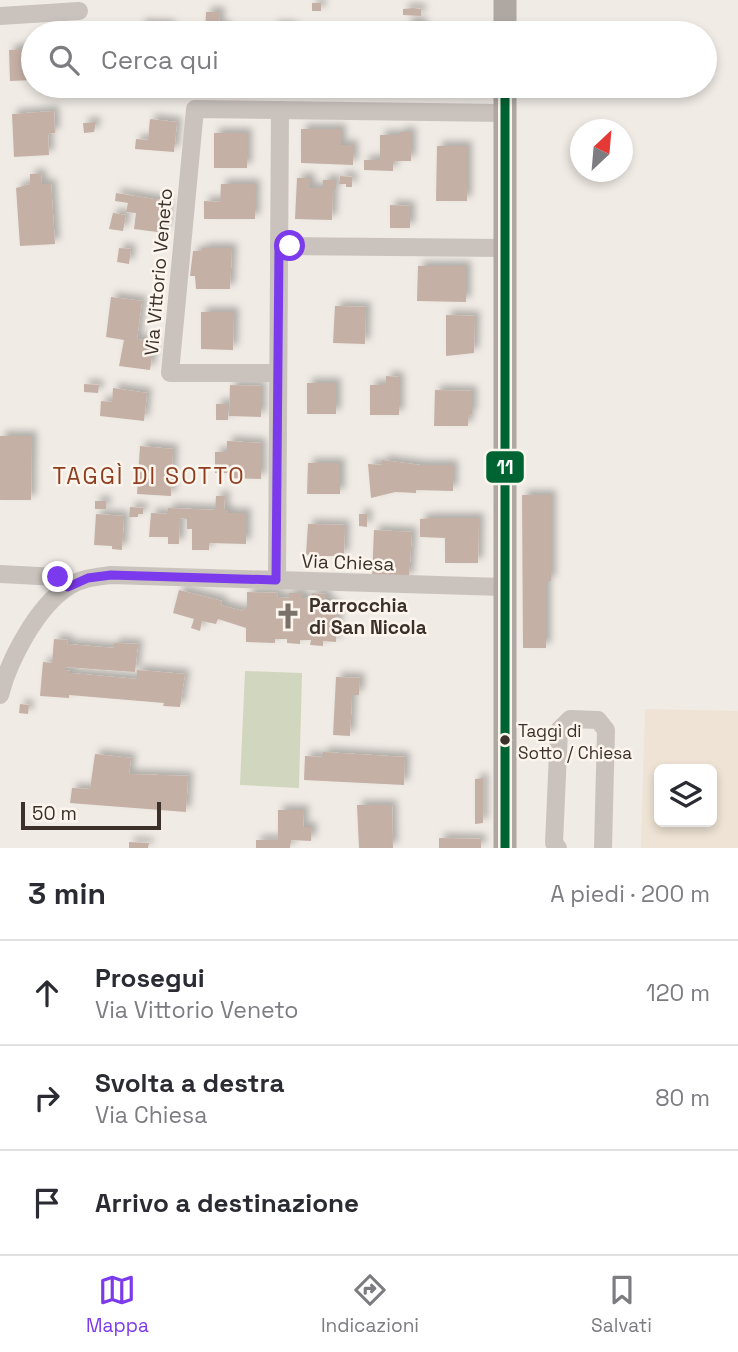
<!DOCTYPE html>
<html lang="it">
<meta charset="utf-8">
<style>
body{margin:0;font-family:"Space Grotesk",sans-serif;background:#f2f2f3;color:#2b2b33}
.controls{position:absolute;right:21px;bottom:21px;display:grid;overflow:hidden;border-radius:10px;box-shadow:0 4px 10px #0003}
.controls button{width:63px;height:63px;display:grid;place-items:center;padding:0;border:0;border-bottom:2px solid #e1e1e2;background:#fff;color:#2b2b33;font:35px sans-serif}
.compass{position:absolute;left:570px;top:119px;width:63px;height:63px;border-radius:50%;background:#fff;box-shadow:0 4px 10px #0003;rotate:26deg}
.scale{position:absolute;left:21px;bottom:18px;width:140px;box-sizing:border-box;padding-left:7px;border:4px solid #3b302a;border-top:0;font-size:19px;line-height:24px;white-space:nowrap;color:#3b302a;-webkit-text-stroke:5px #fbf5ed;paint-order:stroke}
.stop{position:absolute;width:21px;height:21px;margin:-16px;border:5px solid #7c3aed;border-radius:50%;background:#fff}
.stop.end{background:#7c3aed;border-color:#fff;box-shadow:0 2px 7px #0008}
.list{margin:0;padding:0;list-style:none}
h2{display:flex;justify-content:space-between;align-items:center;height:91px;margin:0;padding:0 28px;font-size:30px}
h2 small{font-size:23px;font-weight:400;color:#7c7c81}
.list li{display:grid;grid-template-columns:46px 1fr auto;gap:21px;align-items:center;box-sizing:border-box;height:105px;padding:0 28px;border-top:2px solid #e1e1e2}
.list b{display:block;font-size:26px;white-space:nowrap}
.list p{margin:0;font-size:23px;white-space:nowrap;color:#7c7c81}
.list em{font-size:23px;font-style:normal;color:#7c7c81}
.icon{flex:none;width:38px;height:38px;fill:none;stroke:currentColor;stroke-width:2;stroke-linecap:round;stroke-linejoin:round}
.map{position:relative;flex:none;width:738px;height:848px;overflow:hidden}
.search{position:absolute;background:#fff;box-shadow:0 4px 10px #0003;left:21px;right:21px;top:21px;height:77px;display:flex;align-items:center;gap:18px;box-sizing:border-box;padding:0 24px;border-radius:38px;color:#7c7c81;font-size:26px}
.sheet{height:406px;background:#fff}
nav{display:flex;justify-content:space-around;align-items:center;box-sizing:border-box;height:98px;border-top:2px solid #e1e1e2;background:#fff;font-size:19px;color:#7c7c81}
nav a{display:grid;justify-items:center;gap:4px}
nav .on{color:#7c3aed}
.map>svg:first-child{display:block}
.green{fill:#d1d6be}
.plaza{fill:#eee3d4;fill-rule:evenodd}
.building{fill:#c5b0a6;filter:url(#shadow)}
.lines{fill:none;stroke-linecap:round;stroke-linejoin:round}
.minor{stroke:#cac3bd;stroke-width:18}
.major{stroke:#afa8a2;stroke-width:23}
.bus-1-casing{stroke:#fbf5ed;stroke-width:14}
.bus-1{stroke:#006332;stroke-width:9}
.route{stroke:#7c3aed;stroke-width:9}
.bus-dot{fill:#3b302a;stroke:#fbf5ed;stroke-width:2.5}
.labels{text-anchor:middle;stroke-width:5;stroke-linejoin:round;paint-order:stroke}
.bus-label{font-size:17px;fill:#3b302a;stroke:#fbf5ed;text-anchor:start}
.street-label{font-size:19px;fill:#3b302a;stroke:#fbf5ed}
.poi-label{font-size:19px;font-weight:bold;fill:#3b302a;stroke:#fbf5ed;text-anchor:start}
.quarter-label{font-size:23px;letter-spacing:2px;fill:#8f3d1f;stroke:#fbf5ed}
.line-badge{stroke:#fbf5ed;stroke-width:2.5}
.badge-label{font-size:19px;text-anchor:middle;font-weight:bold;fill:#fff}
</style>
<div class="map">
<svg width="738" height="848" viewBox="0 0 738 848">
<defs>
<filter id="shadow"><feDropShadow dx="5" dy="-5" stdDeviation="3.5" flood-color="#0004"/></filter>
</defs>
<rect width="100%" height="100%" fill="#f0ebe5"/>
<path class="green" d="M245 671 302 673 299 788 240 785Z"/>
<path class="plaza" d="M645 709 738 711V848H641ZM659 769H712V822H659Z"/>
<g class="building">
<rect x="312" y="3" width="9" height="8"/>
<path d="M413 8 421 9V16L403 15V9Z"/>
<path d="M206 12H220L219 26H226V33H205Z"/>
<path d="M406 22H422V33H407Z"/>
<path d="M140 24 170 25V33H140Z"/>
<path d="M273 26H289V28H294V33H273Z"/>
<path d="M33 48V80L10 81 9 50Z"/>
<path d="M54 111 55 133 48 134 49 155 14 157 12 114Z"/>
<path d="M150 119 177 122 174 152 135 149 136 139 148 140Z"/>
<path d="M96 122 94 132 84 133 83 123Z"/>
<path d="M301 129H341V145H353V165L301 163Z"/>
<path d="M400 132H411V161H393V171L364 170V160H380V135H400Z"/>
<rect x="214" y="133" width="33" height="35"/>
<path d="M437 146H467V201H436Z"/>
<path d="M30 174H41L42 184H51L55 244 20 246 16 188 30 184Z"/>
<path d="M340 176 352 177V187H346V184H339Z"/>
<path d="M297 178H310V188H323V180H336V189H333L332 220 295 219Z"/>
<path d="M221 184H255V219H204V201L220 202Z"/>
<path d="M116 193 166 201V206L168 207 165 233 134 229 136 213 126 212 128 203 115 201Z"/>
<path d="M390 205 410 206V228H390Z"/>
<path d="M113 213 126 215 123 231 109 229Z"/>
<path d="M119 248 131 249 129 264 117 262Z"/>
<path d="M202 248H232L230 289H196L195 276H190L193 251H202Z"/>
<path d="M418 266H466V302L417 301Z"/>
<path d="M111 297 142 301 137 339 154 342 150 370 119 366 124 340 106 337Z"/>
<path d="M335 306 366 307 365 344 333 343Z"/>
<path d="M201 312H234L233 350 201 349Z"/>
<path d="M446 315 475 316 474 353 446 356Z"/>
<path d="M386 376 399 377V415H370V385H386Z"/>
<rect x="307" y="383" width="29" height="31"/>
<path d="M84 384 99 385 98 393 84 392Z"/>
<path d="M230 385 261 386V417L229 416Z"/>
<path d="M113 388 147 393 144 421 100 416 101 401 112 402Z"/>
<path d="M435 390 472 391V415L469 414 468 426H434Z"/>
<rect x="216" y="404" width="12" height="16"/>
<path d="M0 436H32L31 500H0Z"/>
<path d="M227 441 261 443V479L228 478 227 473H215V452H227Z"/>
<path d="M140 446 173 449 171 496 137 494Z"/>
<path d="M382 460 420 465H453V491L416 490V493L395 492 371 498 368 464 382 465Z"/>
<path d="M308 463H340V494H307Z"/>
<path d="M522 495H551V581H546V648H523Z"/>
<path d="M216 496H225L224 510H228V513H246V544L209 543V550H192V529H187V519L180 518 179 544H168V537H149L151 513 168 514V508L215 510Z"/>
<rect x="95" y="501" width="11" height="8"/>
<path d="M130 507 143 508V514H138V517H129Z"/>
<path d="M96 514 124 516 122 550 112 549V546L94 545Z"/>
<path d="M359 514H367V527L359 526Z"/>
<path d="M431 518H479L478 563H445V538L420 537V519Z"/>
<path d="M308 524 345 525 344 556H309L306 554Z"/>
<path d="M374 530 412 532 409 578 372 576Z"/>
<path d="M179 590 222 601 221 605 242 611 247 606V592L278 593 277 597 289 598V593H302V598L312 599V593L326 594V599L338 609 336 642 323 641V646L310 645 311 640H300V644L287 643V639H275V643L246 642V628L218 619 216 624 202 621 200 631 191 628 194 619 173 613Z"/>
<path d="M54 639 68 640 67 644 114 648V643L138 644 135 672 65 667V670L70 671V673L137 679V670L185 674 180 707 163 706 164 703 69 695V698L40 696 43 662 52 663Z"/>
<path d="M336 677 360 678 359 695H352L350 736 333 735Z"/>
<path d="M20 704 29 705 28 714 19 713Z"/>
<path d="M323 752 405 757 404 785 304 780 305 756 323 757Z"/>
<path d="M95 754 131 758 129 774 188 776 186 812 70 803 72 788 90 789Z"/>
<path d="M483 778V823L475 824V779Z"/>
<path d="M357 805H392L393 848H359Z"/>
<path d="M278 810H304L303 827H312L311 841 291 840 290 848H256V840H278Z"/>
<path d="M439 838 481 839V848H439Z"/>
<path d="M129 842 149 843 148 848H129Z"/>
</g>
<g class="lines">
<g class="minor">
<path d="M0 16 79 11"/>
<path d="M279 246 505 248"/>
<path d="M278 373H170L195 109 504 113"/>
<path d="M0 574 58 577 68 587"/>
<path d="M277 580 280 110"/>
<path d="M0 695C9 660 37 606 69 586 82 578 96 577 111 575L503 587"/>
<path d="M558 848 554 843 559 730 570 719 598 720 606 730 603 848"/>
</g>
<g class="major">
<path d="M505 33V0"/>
<path d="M505 848V86"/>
</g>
<g class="bus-1-casing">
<path id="bus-1" d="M505 86V848"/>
</g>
<use href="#bus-1" class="bus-1"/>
</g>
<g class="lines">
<path class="route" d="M58 577 68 587 88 578 111 575 276 580 279 246H290"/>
</g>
<defs>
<g id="church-bare" transform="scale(2.1)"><path d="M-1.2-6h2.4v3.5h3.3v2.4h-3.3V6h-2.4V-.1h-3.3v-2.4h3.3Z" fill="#7a716b" stroke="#fbf5ed" stroke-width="2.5" paint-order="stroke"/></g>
</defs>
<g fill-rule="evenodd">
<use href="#church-bare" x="288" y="616"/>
</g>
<circle class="bus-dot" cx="505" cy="740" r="6"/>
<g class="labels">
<g class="bus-label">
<text x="518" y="737">Taggì di<tspan x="518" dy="22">Sotto / Chiesa</tspan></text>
</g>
<g class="street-label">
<text transform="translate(158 272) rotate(-85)" y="7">Via Vittorio Veneto</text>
<text transform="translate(348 562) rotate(2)" y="7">Via Chiesa</text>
</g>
<g class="poi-label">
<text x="309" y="612">Parrocchia<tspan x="309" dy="22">di San Nicola</tspan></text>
</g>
<g class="quarter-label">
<text x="149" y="484">TAGGÌ DI SOTTO</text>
</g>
</g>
<rect class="line-badge" x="485" y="450" width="40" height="34" rx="7" fill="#006332"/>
<g class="badge-label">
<text x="505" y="474">11</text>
</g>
</svg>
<div class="controls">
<button><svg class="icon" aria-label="layers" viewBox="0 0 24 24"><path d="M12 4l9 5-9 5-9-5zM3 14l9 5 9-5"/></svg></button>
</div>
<svg class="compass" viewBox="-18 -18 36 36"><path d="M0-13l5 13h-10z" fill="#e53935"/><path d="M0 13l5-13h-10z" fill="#7c7c81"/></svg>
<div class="scale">50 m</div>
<div class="stop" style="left:290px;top:246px"></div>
<div class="stop end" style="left:58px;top:577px"></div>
<div class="search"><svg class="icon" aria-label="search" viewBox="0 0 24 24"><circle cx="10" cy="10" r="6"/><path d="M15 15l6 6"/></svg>Cerca qui</div>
</div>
<section class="sheet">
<h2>3 min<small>A piedi · 200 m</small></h2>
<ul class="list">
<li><svg class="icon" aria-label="ahead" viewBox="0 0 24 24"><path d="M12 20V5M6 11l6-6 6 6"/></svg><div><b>Prosegui</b><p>Via Vittorio Veneto</p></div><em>120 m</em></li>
<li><svg class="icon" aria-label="right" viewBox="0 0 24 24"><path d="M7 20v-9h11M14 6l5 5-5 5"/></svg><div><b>Svolta a destra</b><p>Via Chiesa</p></div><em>80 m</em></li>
<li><svg class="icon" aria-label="arrive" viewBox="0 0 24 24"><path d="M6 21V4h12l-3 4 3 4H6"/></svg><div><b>Arrivo a destinazione</b></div></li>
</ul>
</section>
<nav>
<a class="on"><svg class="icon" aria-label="map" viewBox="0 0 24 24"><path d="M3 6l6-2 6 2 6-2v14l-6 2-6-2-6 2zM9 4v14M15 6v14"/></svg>Mappa</a>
<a><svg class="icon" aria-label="directions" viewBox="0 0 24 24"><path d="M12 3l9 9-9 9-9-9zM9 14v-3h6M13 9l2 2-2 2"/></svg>Indicazioni</a>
<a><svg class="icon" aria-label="saved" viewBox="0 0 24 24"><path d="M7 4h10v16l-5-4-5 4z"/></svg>Salvati</a>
</nav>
